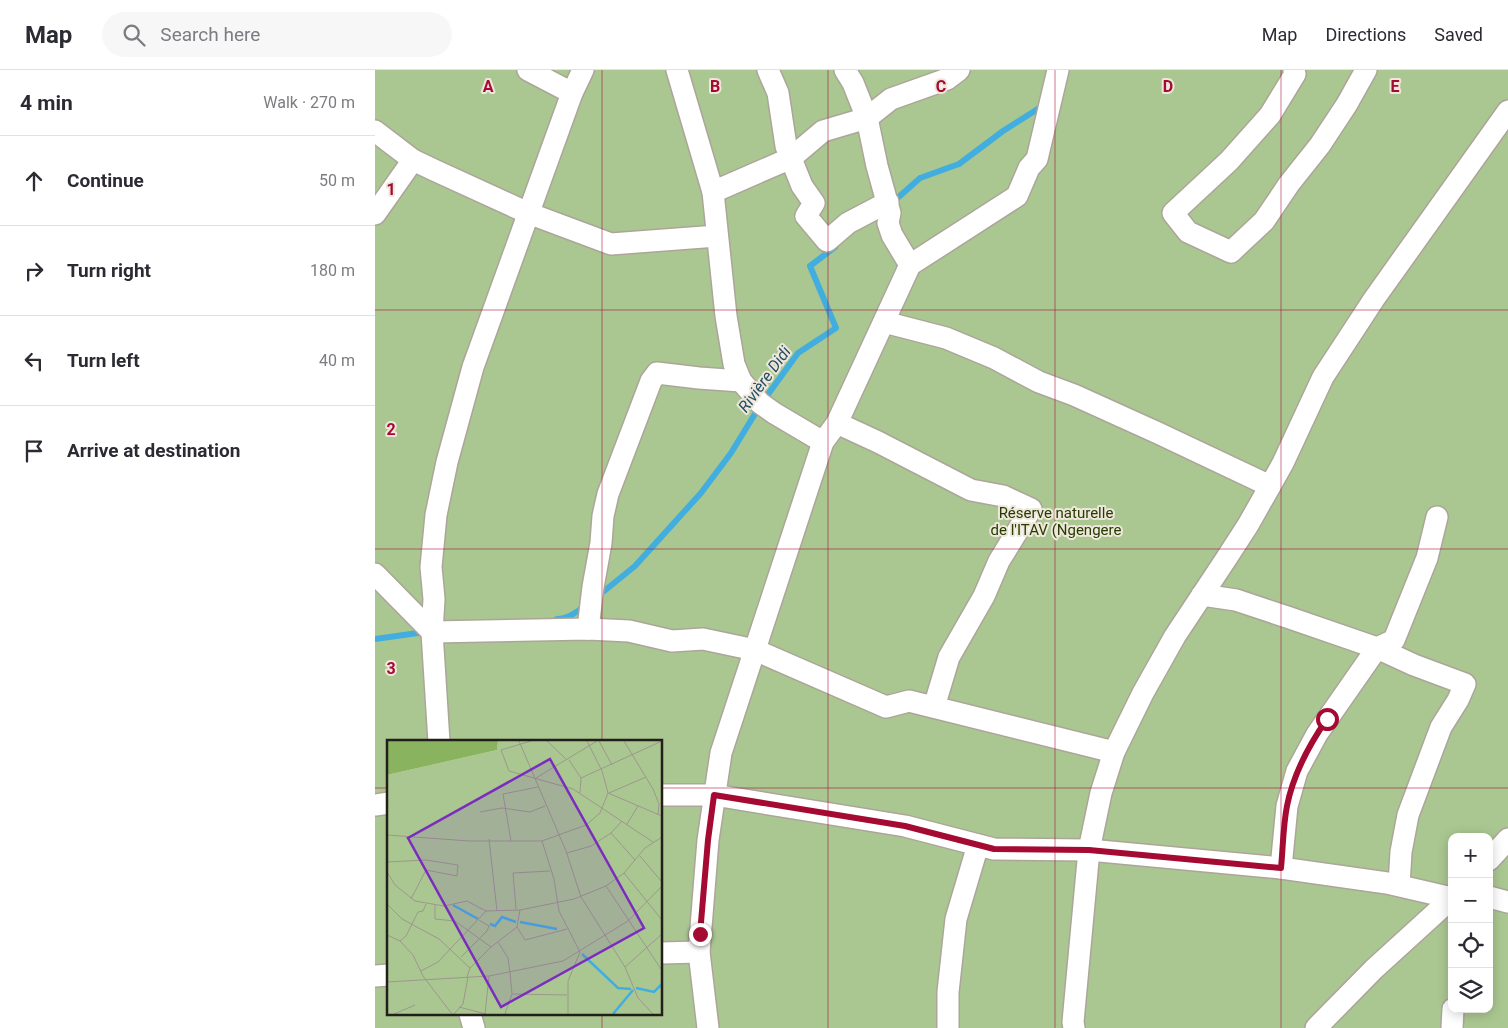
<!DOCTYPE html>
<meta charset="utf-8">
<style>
body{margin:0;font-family:Roboto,sans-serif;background:#f7f7f7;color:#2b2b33}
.controls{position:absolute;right:15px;bottom:15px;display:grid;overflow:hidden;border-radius:10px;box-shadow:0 2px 12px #0003}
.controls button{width:45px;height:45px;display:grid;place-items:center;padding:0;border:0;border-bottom:1px solid #e1e1e2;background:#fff;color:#2b2b33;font:25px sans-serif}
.stop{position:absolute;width:15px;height:15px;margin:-11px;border:4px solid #a50a32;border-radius:50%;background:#fff}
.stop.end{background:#a50a32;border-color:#fff;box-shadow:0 1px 5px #0008}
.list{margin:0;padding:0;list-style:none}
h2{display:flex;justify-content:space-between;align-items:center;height:65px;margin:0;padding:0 20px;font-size:21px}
h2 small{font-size:16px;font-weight:400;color:#7c7c81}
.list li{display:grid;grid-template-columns:32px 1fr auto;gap:15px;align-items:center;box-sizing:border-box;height:90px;padding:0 20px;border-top:1px solid #e1e1e2}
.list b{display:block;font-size:19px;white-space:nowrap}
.list em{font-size:16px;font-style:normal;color:#7c7c81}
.icon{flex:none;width:28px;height:28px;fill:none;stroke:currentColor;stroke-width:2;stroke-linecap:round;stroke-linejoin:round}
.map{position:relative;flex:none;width:1133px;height:958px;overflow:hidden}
header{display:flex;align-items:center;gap:30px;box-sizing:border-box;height:70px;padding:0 25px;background:#fff;border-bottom:1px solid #e1e1e2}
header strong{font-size:24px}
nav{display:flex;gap:28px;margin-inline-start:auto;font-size:18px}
.search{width:350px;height:45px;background:#f7f7f7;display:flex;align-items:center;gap:12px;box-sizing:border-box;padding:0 18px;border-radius:28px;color:#7c7c81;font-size:19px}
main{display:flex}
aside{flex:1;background:#fff}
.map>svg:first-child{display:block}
.green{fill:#aac791;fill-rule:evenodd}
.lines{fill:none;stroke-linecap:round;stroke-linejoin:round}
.stream{stroke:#42aedf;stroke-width:6}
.minor-casing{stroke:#aca599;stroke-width:24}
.minor{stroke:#fff;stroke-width:21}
.route{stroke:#a50a32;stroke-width:6}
.grid{fill:none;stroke:#a50a32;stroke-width:1;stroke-opacity:0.55}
.labels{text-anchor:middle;stroke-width:4;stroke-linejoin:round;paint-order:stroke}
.park-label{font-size:15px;fill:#253e00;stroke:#efe7db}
.water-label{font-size:16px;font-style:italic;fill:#224e63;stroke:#efe7db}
.inset-river{fill:none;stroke:#42aedf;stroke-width:2.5}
.inset-road{fill:none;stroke:#9d978e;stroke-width:1}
.view{fill:#7b2cbf;fill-opacity:0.15;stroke:#7b2cbf;stroke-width:2.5}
.inset-edge{fill:none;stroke:#221f1a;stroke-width:2.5}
.grid-label{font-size:16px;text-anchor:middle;font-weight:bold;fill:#a50a32;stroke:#efe7db;stroke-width:4;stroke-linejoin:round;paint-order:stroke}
</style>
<header>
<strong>Map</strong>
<div class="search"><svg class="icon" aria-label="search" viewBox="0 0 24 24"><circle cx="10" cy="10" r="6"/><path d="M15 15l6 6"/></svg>Search here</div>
<nav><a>Map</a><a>Directions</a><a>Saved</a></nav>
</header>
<main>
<aside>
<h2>4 min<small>Walk · 270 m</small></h2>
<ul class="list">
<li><svg class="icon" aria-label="ahead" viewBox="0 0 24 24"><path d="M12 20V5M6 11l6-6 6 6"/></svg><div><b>Continue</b></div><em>50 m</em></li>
<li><svg class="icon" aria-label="right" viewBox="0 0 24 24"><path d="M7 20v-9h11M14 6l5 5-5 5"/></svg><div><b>Turn right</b></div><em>180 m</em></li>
<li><svg class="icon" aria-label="left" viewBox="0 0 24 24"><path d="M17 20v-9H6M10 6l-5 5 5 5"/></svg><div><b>Turn left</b></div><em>40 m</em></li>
<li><svg class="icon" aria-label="arrive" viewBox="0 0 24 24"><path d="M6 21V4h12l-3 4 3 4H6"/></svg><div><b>Arrive at destination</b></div></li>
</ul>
</aside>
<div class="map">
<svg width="1133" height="958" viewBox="0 0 1133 958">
<rect width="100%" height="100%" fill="#efe7db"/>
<path class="green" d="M0 0H1133V958H0ZM14 672H286V944H14ZM1077 767H1114V939H1077Z"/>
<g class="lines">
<g class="stream">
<path d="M517 133 545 108 584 94 628 61 669 35"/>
<path d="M221 525 228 522 260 496 326 423 356 383 386 334 423 283 461 258 435 196 460 177"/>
<path d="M182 549C192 549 203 542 210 535"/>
<path d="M0 569 50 562"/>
</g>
<g class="minor-casing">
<g id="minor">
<path d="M153 0 197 23"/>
<path d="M302 0 338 122 351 246 359 294 366 311 385 333 399 343 448 372"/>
<path d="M393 0 403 23 411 76 427 116 439 133 431 146 452 171 473 153 513 132"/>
<path d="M470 0 478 13 492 48 502 96 515 143 513 153 517 165 535 195"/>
<path d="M919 0 920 4 895 45 854 91 798 143 813 162 856 182 889 151 914 114 945 75 972 34 991 0"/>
<path d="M0 61 38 90 59 100 153 143 236 174 342 166"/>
<path d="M338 122 416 88 448 61 492 48 516 29 572 9 584 0"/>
<path d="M0 144 38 90"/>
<path d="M509 252 571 268 619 288 664 312 699 325 783 363 895 416"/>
<path d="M462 353 503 372 596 420 628 426 656 439 624 491 609 526 574 587 559 637"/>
<path d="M0 504 57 562 213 559 254 561 297 571 328 569 380 580 511 637 534 631 739 682"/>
<path d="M827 525 861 530 915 548 1002 578 1039 595 1090 614 1083 630 1066 657 1033 745 1026 782 1024 815"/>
<path d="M213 559 218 517 226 473 228 446 233 424 276 311 282 303 324 308 366 311"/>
<path d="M64 672 57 562 59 529 56 497 61 445 72 392 98 297 197 23 208 0"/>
<path d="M286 725H339L530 756 619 779 714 780 906 798 1012 813 1077 828"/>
<path d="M0 735 14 733"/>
<path d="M1114 790 1133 769"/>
<path d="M906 798 912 736 922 701 942 664 1002 578 1019 570 1052 488 1062 447"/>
<path d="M1114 827 1133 832"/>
<path d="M286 883 324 882"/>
<path d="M0 906 14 905"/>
<path d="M95 944 99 958"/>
<path d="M333 958 324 882 333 770 346 683 448 372 462 353 535 195 642 126 654 98 662 89 683 0"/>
<path d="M573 958V922L581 849 603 775"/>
<path d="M699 958 698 952 714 780 726 723 739 682 768 623 800 566 851 489 873 455 908 393 948 307 999 229 1133 41"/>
<path d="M941 958 999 899 1077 828"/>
<path d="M1077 958 1078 939"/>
</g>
</g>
<use href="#minor" class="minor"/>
</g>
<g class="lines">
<path class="route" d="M325 864 333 770 339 725 530 756 619 779 714 780 906 798C908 778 908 756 912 736 918 705 934 675 952 649"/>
</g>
<path class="grid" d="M227 0V672M453 0V958M680 0V958M906 0V958M0 240H1133M0 479H1133M0 718H14M286 718H1133M227 944V958"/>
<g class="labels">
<g class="park-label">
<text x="681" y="448">Réserve naturelle<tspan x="681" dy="17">de l'ITAV (Ngengere</tspan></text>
</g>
<g class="water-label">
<text transform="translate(389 309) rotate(-54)" y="6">Rivière Didi</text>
</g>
</g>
<g transform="translate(12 670)">
<rect width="275" height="275" fill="#efe7db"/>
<path d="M111 1H275V274H0V35L110 10Z" fill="#aac791"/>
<path d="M0 1H111L110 10 0 35Z" fill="#8ab360"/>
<path class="inset-river" d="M66 165 91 179M133 182 170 189M103 184 108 186 115 177 129 182M195 214 231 248 244 249M249 248 267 252 275 244M226 274 246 250"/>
<path class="inset-road" d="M132 1 179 111 194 157 238 227 251 258 266 274M144 1 114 10 122 31 186 49 266 102M160 1 180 20M212 1 225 25M237 1 266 49 272 64 271 75M182 20 194 38 193 53M149 38 210 1M194 38 275 1M221 53 275 76M222 53 259 37M93 72 115 68 143 72 158 66M235 81 224 93 248 120M240 84 251 66M0 95 82 101H155L199 85 213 73 221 53 215 31 200 1M102 99 110 171M124 101 116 54 151 47M155 101 167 139 172 171 193 212 181 241V274M180 113 204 106 224 93M253 116 275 142M0 122 39 120 71 125 70 136 39 130 24 159M0 132 8 145 28 161 57 166 80 161 99 171 133 170 187 159 219 146 237 133 258 108 275 97M237 133 275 180M219 146 274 229M0 164 15 179 52 199 83 228M48 164V179L68 181 104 207M129 169 126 133 163 131M130 187 138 200 180 189M0 195 13 201 26 215 36 236 65 274M13 201 19 196 31 172 36 171 39 164M111 202 121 218 123 233 125 254 118 274M74 217 100 191 102 186 92 180M238 227 275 194M34 231 51 222 99 171M80 237 83 228 104 207 130 187 133 170M0 242 102 236 176 221 241 181 275 146M125 254 180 255M72 267 99 274M7 274 28 265M67 274 76 264 81 237M98 274 102 236"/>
<path class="view" d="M163 19 257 188 114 267 21 98Z"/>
<rect width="275" height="275" class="inset-edge"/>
</g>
<g class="grid-label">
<text x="113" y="22">A</text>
<text x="340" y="22">B</text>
<text x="566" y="22">C</text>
<text x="793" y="22">D</text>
<text x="1020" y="22">E</text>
<text x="16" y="125">1</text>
<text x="16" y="365">2</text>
<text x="16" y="604">3</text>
</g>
</svg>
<div class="controls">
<button>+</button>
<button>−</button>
<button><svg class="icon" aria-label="locate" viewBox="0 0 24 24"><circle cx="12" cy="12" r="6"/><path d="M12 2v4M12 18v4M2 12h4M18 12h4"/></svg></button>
<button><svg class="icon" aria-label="layers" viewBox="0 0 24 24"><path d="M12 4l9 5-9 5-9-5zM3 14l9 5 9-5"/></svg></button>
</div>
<div class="stop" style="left:952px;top:649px"></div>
<div class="stop end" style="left:325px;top:864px"></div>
</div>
</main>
